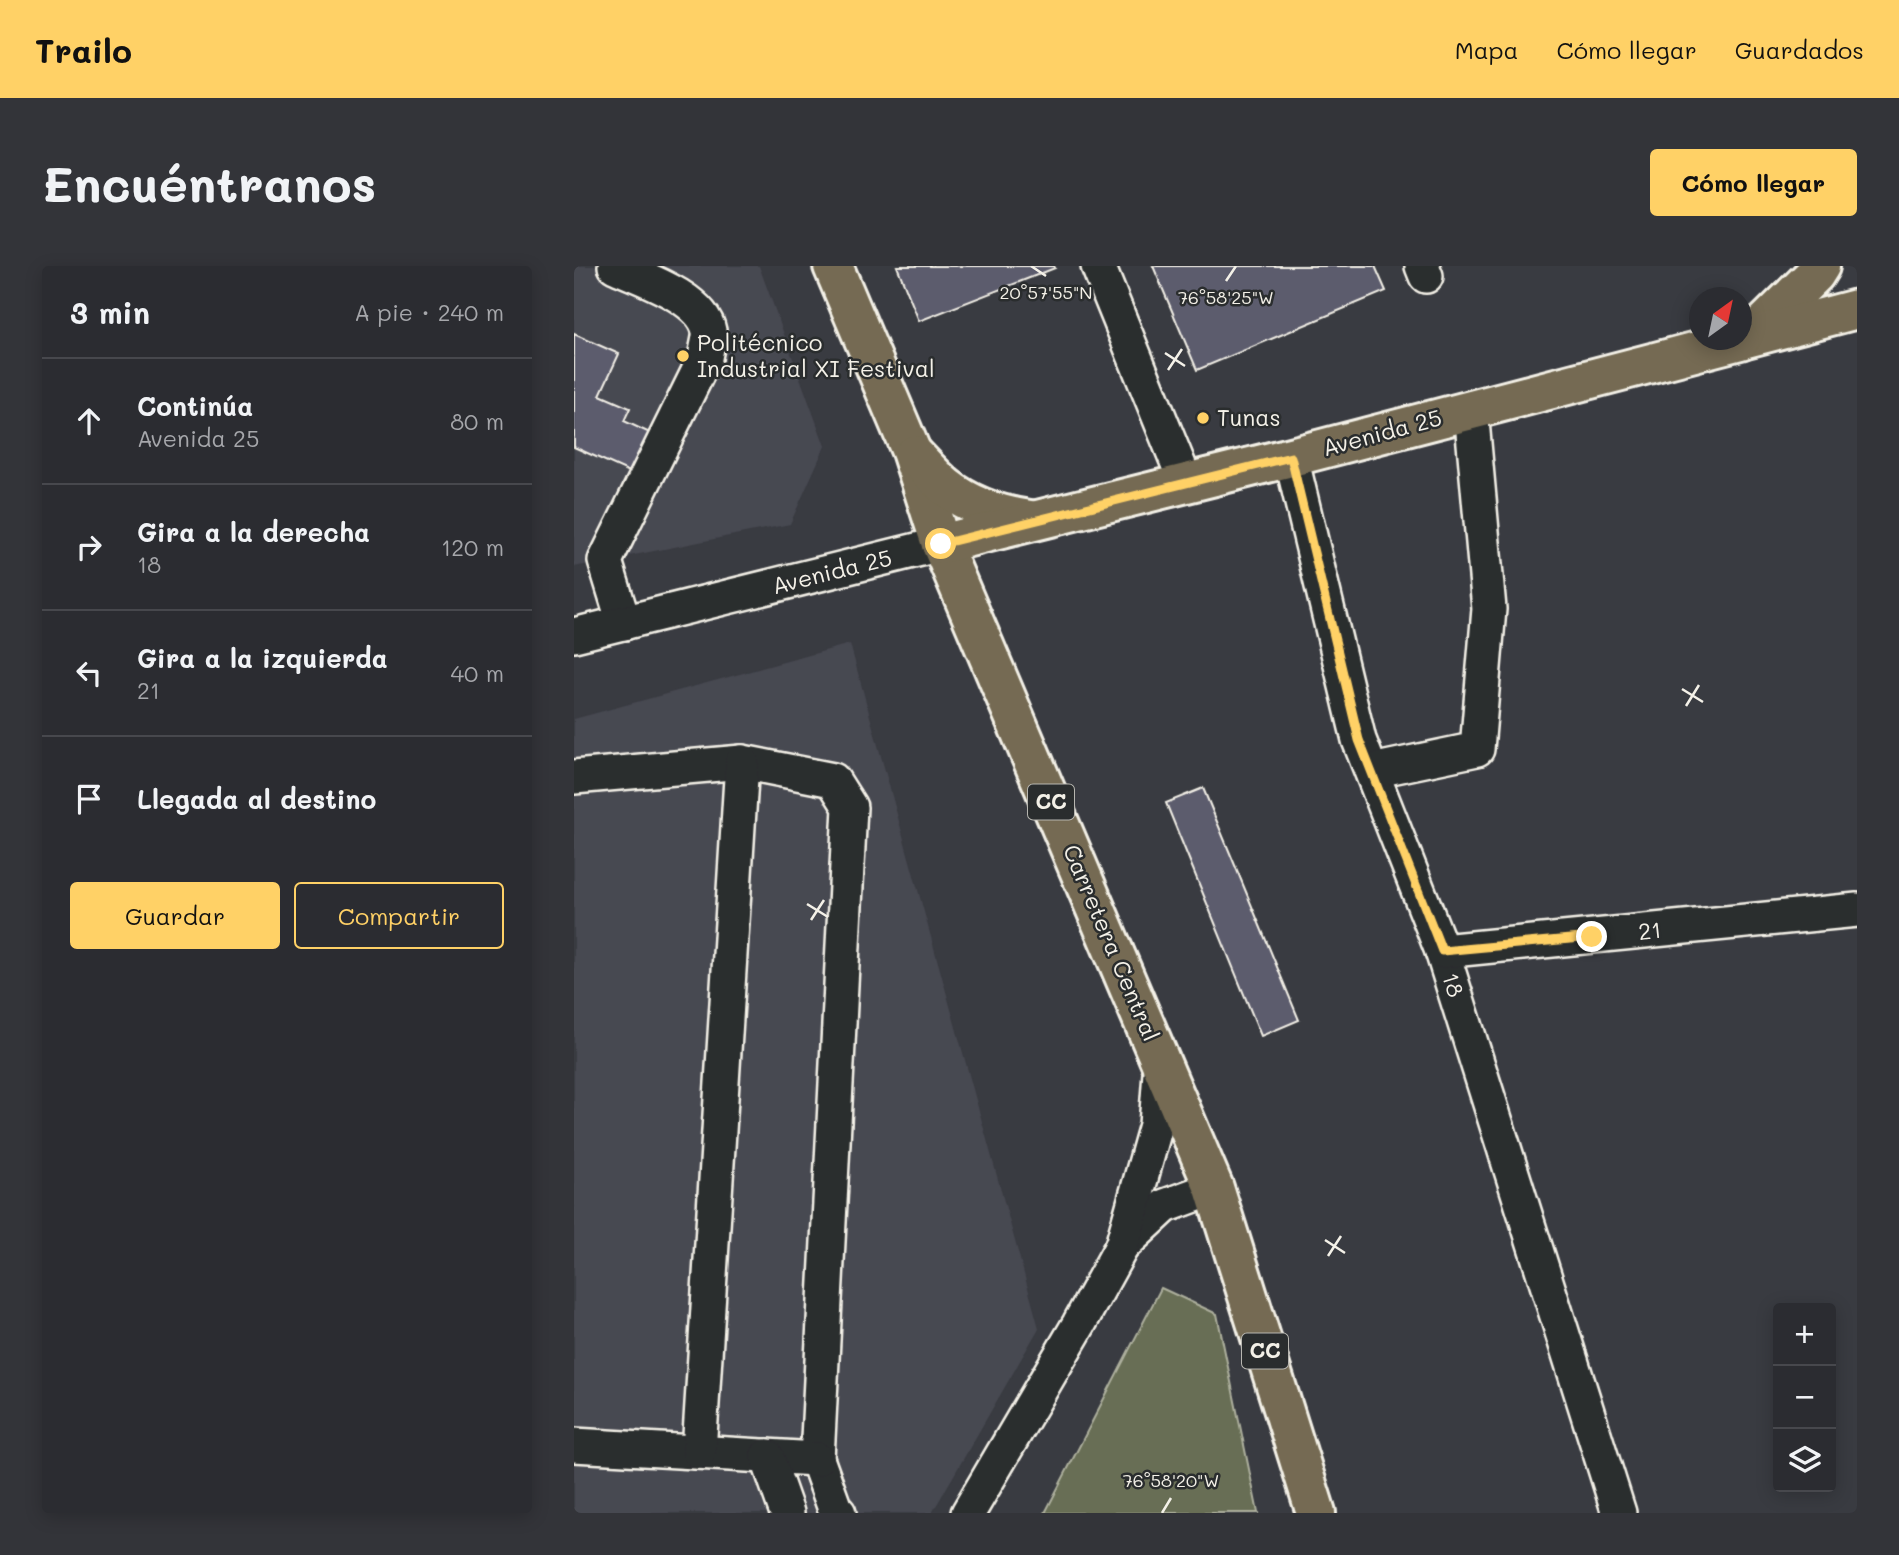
<!DOCTYPE html>
<html lang="es">
<meta charset="utf-8">
<style>
body{margin:0;font-family:Mali,sans-serif;background:#333439;color:#f1f3f6}
.controls{position:absolute;right:21px;bottom:21px;display:grid;overflow:hidden;border-radius:7px;box-shadow:0 4px 18px #0003}
.controls button{width:63px;height:63px;display:grid;place-items:center;padding:0;border:0;border-bottom:2px solid #47484d;background:#2b2c31;color:#f1f3f6;font:35px sans-serif}
.compass{position:absolute;left:1115px;top:21px;width:63px;height:63px;border-radius:50%;background:#2b2c31;box-shadow:0 4px 18px #0003;rotate:33deg}
.stop{position:absolute;width:21px;height:21px;margin:-16px;border:5px solid #ffd166;border-radius:50%;background:#fff}
.stop.end{background:#ffd166;border-color:#fff;box-shadow:0 2px 7px #0008}
.list{margin:0;padding:0;list-style:none}
h2{display:flex;justify-content:space-between;align-items:center;height:91px;margin:0;padding:0 28px;font-size:30px}
h2 small{font-size:23px;font-weight:400;color:#a6a7ab}
.list li{display:grid;grid-template-columns:46px 1fr auto;gap:21px;align-items:center;box-sizing:border-box;height:126px;padding:0 28px;border-top:2px solid #47484d}
.list b{display:block;font-size:26px;white-space:nowrap}
.list p{margin:0;font-size:23px;white-space:nowrap;color:#a6a7ab}
.list em{font-size:23px;font-style:normal;color:#a6a7ab}
.actions{display:flex;gap:14px;padding:21px 28px}
.actions a{flex:1;padding:16px 0;border:2px solid #ffd166;border-radius:7px;text-align:center;font-size:24px;color:#ffd166}
.actions .main{background:#ffd166;color:#111}
.icon{flex:none;width:38px;height:38px;fill:none;stroke:currentColor;stroke-width:2;stroke-linecap:round;stroke-linejoin:round}
.map{position:relative;flex:none;width:1283px;height:1247px;overflow:hidden;border-radius:7px}
header{display:flex;align-items:center;gap:42px;box-sizing:border-box;height:98px;padding:0 35px;background:#ffd166;color:#111}
header strong{font-size:33px}
nav{display:flex;gap:38px;margin-inline-start:auto;font-size:24px}
.intro{display:flex;align-items:center;justify-content:space-between;box-sizing:border-box;height:168px;padding:0 42px}
h1{margin:0;font-size:49px}
.button{padding:18px 32px;border-radius:7px;background:#ffd166;color:#111;font-size:24px;font-weight:700}
main{display:flex;gap:42px;padding:0 42px}
aside{flex:1;background:#2b2c31;border-radius:7px;box-shadow:0 4px 18px #0003}
.map>svg:first-child{display:block}
.built{fill:#474851}
.green{fill:#676e54;stroke:#aeb09e;stroke-width:2}
.building{fill:#5b5b6d;stroke:#f4f1e8;stroke-width:2}
.lines{fill:none;stroke-linecap:round;stroke-linejoin:round}
.minor-casing{stroke:#f4f1e8;stroke-width:38}
.major-casing{stroke:#f4f1e8;stroke-width:44}
.minor{stroke:#2a2d2e;stroke-width:33}
.major{stroke:#746b52;stroke-width:38}
.route{stroke:#ffd166;stroke-width:9}
.ticks{fill:none;stroke:#f4f1e8;stroke-width:2.5}
.poi-dot{fill:#ffd166;stroke:#2a2d2e;stroke-width:2.5}
.labels{text-anchor:middle;stroke-width:5;stroke-linejoin:round;paint-order:stroke}
.shield{fill:#2a2d2e;stroke:#b7b6b0;stroke-width:2}
.shield-label{font-size:21px;font-weight:bold;fill:#f4f1e8}
.poi-label{font-size:23px;fill:#f4f1e8;stroke:#2a2d2e;text-anchor:start}
.street-label{font-size:23px;fill:#f4f1e8;stroke:#2a2d2e}
.ticks-label{font-size:18px;text-anchor:middle;fill:#f4f1e8;stroke:#2a2d2e;stroke-width:5;stroke-linejoin:round;paint-order:stroke}
</style>
<header>
<strong>Trailo</strong>
<nav><a>Mapa</a><a>Cómo llegar</a><a>Guardados</a></nav>
</header>
<div class="intro"><h1>Encuéntranos</h1><a class="button">Cómo llegar</a></div>
<main>
<aside>
<h2>3 min<small>A pie · 240 m</small></h2>
<ul class="list">
<li><svg class="icon" aria-label="ahead" viewBox="0 0 24 24"><path d="M12 20V5M6 11l6-6 6 6"/></svg><div><b>Continúa</b><p>Avenida 25</p></div><em>80 m</em></li>
<li><svg class="icon" aria-label="right" viewBox="0 0 24 24"><path d="M7 20v-9h11M14 6l5 5-5 5"/></svg><div><b>Gira a la derecha</b><p>18</p></div><em>120 m</em></li>
<li><svg class="icon" aria-label="left" viewBox="0 0 24 24"><path d="M17 20v-9H6M10 6l-5 5 5 5"/></svg><div><b>Gira a la izquierda</b><p>21</p></div><em>40 m</em></li>
<li><svg class="icon" aria-label="arrive" viewBox="0 0 24 24"><path d="M6 21V4h12l-3 4 3 4H6"/></svg><div><b>Llegada al destino</b></div></li>
</ul>
<div class="actions"><a class="main">Guardar</a><a>Compartir</a></div>
</aside>
<div class="map">
<svg width="1283" height="1247" viewBox="0 0 1283 1247">
<rect width="100%" height="100%" fill="#393b41"/>
<filter id="ink" filterUnits="userSpaceOnUse"><feTurbulence type="fractalNoise" baseFrequency=".0143" numOctaves="2"/><feDisplacementMap in="SourceGraphic" scale="14" xChannelSelector="R" yChannelSelector="G"/><feConvolveMatrix kernelMatrix="1 2 1 2 8 2 1 2 1" color-interpolation-filters="sRGB"/></filter>
<g filter="url(#ink)">
<g class="built">
<path d="M0 0H185L251 180 216 258 0 301Z"/>
<path d="M276 378 465 1062 358 1247H0V453Z"/>
</g>
<path class="green" d="M587 1022 643 1048 684 1247H471Z"/>
<g class="building">
<path d="M323 0H480L481 2 345 55Z"/>
<path d="M579 0H801L812 25 623 104Z"/>
<path d="M0 68 45 88 26 129 56 142 50 155 78 168 60 208 0 181Z"/>
<path d="M629 522 725 754 687 770 592 537Z"/>
</g>
<g class="lines">
<g class="minor-casing">
<g id="minor">
<path d="M41 0C68 12 129 32 135 65 136 72 132 84 131 92L31 295 50 357"/>
<path d="M524 0 612 217"/>
<path d="M848 0 852 10"/>
<path d="M717 191 785 474 868 685 1045 1247"/>
<path d="M0 369 367 278"/>
<path d="M798 505 903 483 915 343 897 144"/>
<path d="M0 511 168 496 259 514 276 541 243 1193 261 1243 265 1247"/>
<path d="M868 685 1283 644"/>
<path d="M548 980 591 940 640 922"/>
<path d="M0 1179 243 1193"/>
<path d="M125 1186 168 496"/>
<path d="M193 1190 213 1247"/>
<path d="M394 1247 505 1058 548 980 582 859 587 794"/>
</g>
</g>
<g class="major-casing">
<g id="major">
<path d="M259 0 337 185 367 278 640 922 742 1247"/>
<path d="M1179 69 1241 8 1246 0"/>
<path d="M1168 73 1283 43"/>
<path d="M340 189C351 200 361 212 372 221 396 240 427 250 456 254"/>
<path d="M367 278 717 191 1166 74"/>
</g>
</g>
<use href="#minor" class="minor"/>
<use href="#major" class="major"/>
</g>
</g>
<g class="lines" filter="url(#ink)">
<path class="route" d="M367 278 717 191 785 474 868 685 1018 671"/>
</g>
<path class="ticks" d="M457 0 472 10M652 15 662 0M591 87 611 100M594 104 608 83M1108 423 1129 436M1112 440 1125 419M233 638 254 651M237 654 250 634M751 974 771 987M754 990 767 970M588 1247 597 1232"/>
<g class="poi-dot">
<circle cx="109" cy="90" r="7"/>
<circle cx="629" cy="152" r="7"/>
</g>
<g class="labels">
<g class="shield">
<rect x="454" y="518.5" width="46" height="35" rx="5"/>
<rect x="668" y="1067.5" width="46" height="35" rx="5"/>
</g>
<g class="shield-label">
<text x="477" y="543">CC</text>
<text x="691" y="1092">CC</text>
</g>
<g class="poi-label">
<text x="123" y="85">Politécnico<tspan x="123" dy="26">Industrial XI Festival</tspan></text>
<text x="643" y="160">Tunas</text>
</g>
<g class="street-label">
<text transform="translate(808 167) rotate(-15)" y="8">Avenida 25</text>
<text transform="translate(258 306) rotate(-14)" y="8">Avenida 25</text>
<text transform="translate(1076 665) rotate(-6)" y="8">21</text>
<text transform="translate(537 677) rotate(67)" y="8">Carretera Central</text>
<text transform="translate(879 719) rotate(73)" y="8">18</text>
</g>
</g>
<g class="ticks-label">
<text x="472" y="33">20°57'55"N</text>
<text x="652" y="38">76°58'25"W</text>
<text x="597" y="1221">76°58'20"W</text>
</g>
</svg>
<div class="controls">
<button>+</button>
<button>−</button>
<button><svg class="icon" aria-label="layers" viewBox="0 0 24 24"><path d="M12 4l9 5-9 5-9-5zM3 14l9 5 9-5"/></svg></button>
</div>
<svg class="compass" viewBox="-18 -18 36 36"><path d="M0-13l5 13h-10z" fill="#e53935"/><path d="M0 13l5-13h-10z" fill="#a6a7ab"/></svg>
<div class="stop" style="left:367px;top:278px"></div>
<div class="stop end" style="left:1018px;top:671px"></div>
</div>
</main>
